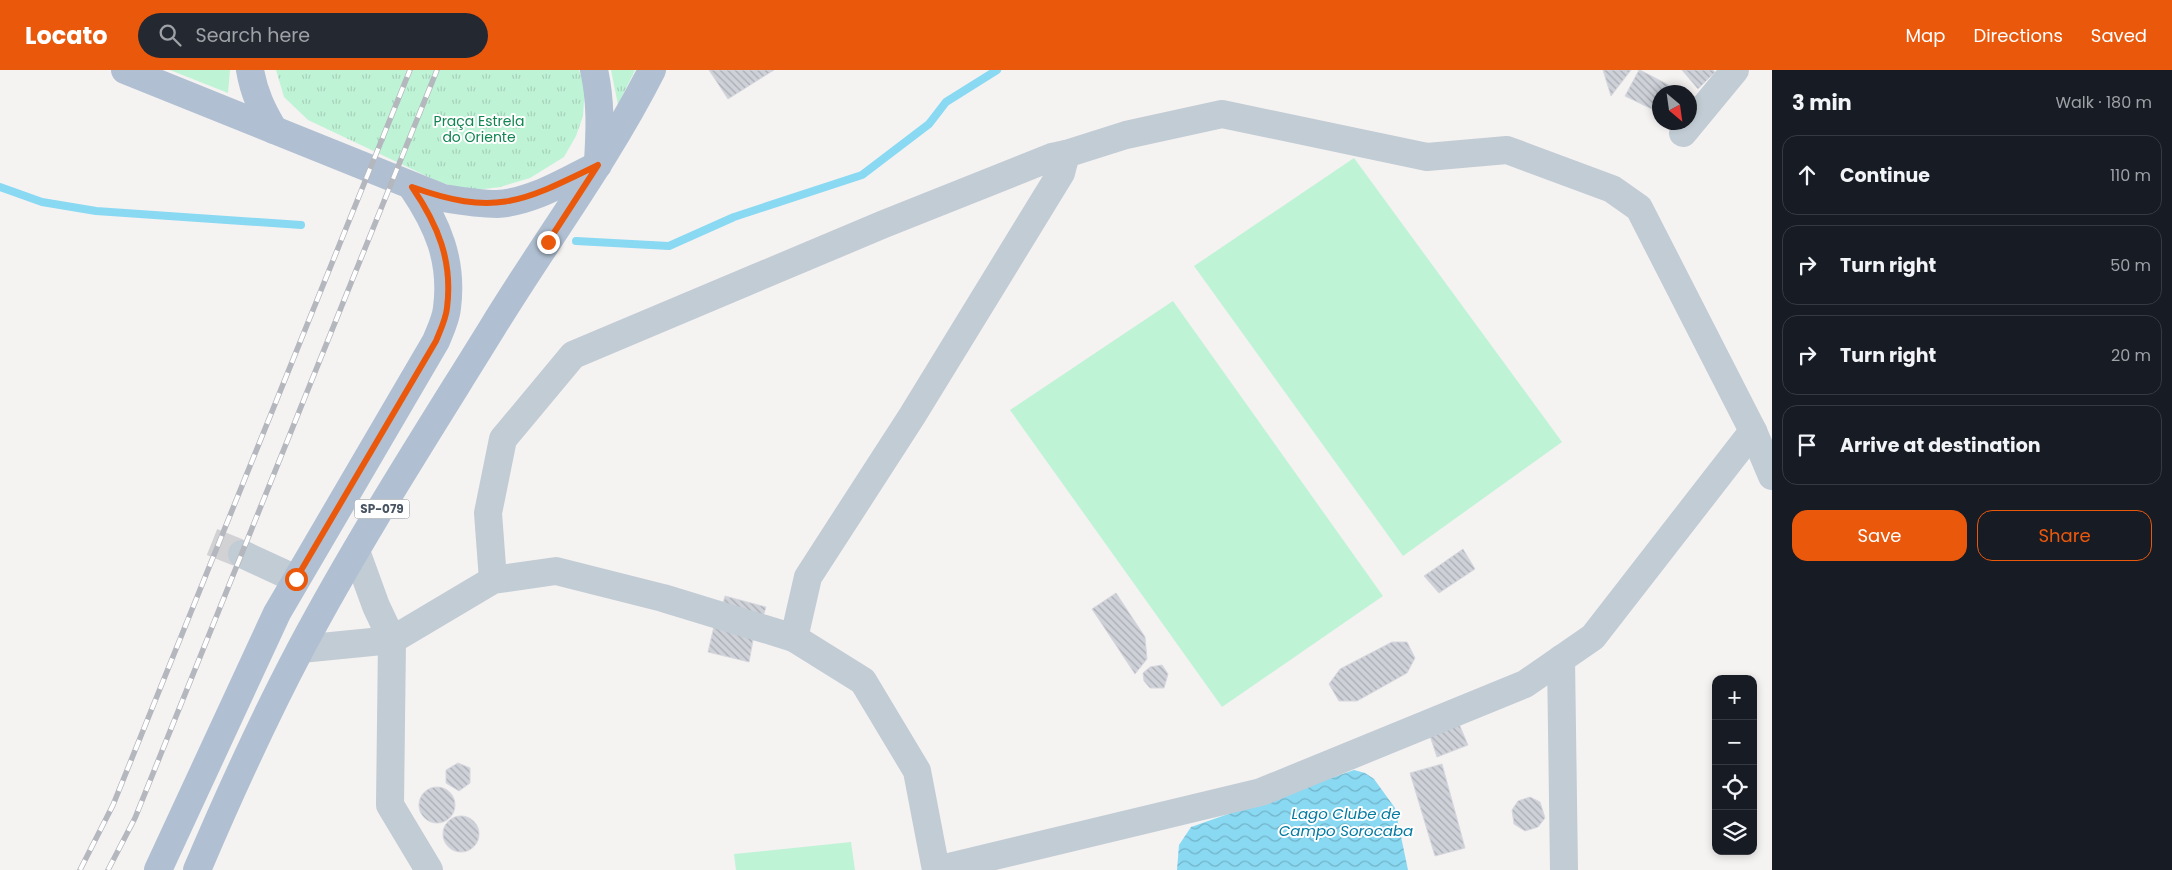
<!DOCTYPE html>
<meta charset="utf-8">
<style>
body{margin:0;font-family:Poppins,sans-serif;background:#242831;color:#f1f3f6}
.controls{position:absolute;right:15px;bottom:15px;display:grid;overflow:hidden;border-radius:10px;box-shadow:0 2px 8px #0003}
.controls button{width:45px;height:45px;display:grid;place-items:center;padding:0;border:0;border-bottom:1px solid #363941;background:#171b24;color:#f1f3f6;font:25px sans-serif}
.compass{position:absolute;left:1652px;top:15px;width:45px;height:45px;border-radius:50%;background:#171b24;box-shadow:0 2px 8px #0003;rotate:151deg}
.stop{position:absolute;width:15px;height:15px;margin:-11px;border:4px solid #ea580c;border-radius:50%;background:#fff}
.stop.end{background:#ea580c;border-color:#fff;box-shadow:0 1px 5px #0008}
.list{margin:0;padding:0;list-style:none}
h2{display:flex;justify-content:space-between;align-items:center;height:65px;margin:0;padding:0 20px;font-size:21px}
h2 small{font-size:16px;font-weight:400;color:#9ea1a6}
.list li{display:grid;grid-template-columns:32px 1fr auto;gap:15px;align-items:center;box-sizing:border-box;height:80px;margin:0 10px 10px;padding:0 10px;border:1px solid #363941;border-radius:15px}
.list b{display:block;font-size:19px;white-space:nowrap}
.list em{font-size:16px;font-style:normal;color:#9ea1a6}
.actions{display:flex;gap:10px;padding:15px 20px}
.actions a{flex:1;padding:11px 0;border:1px solid #ea580c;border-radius:15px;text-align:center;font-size:18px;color:#ea580c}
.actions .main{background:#ea580c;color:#fff}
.icon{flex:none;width:28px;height:28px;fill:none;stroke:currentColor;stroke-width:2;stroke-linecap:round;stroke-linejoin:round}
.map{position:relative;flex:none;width:1772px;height:800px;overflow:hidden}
header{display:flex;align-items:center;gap:30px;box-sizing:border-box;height:70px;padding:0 25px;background:#ea580c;color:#fff}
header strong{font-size:24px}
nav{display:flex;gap:28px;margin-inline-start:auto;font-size:18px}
.search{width:350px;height:45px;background:#242831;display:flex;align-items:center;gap:12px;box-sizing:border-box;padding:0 18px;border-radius:28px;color:#9ea1a6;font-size:19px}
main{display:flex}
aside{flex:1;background:#171b24}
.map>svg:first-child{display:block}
.green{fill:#bff3d6}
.park{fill:url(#park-tufts)}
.water{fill:url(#water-waves)}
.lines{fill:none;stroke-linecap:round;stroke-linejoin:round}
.stream{stroke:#89d9f3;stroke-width:8}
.building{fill:url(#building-back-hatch);stroke:#d6d8de}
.minor-tunnel{stroke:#d2d2d5;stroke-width:28;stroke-dasharray:28 14;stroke-linecap:butt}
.minor{stroke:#c2ccd4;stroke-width:28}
.major{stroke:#b0c0d2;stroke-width:28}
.rail-casing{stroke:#b4b7bd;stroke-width:5.5}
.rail{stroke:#fff;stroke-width:4;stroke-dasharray:11;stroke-linecap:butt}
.route{stroke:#ea580c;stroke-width:6}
.labels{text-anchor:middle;stroke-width:4;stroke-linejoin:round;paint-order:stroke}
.shield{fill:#fff;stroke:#7f8791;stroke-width:1}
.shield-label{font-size:12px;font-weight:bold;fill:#485462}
.park-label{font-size:14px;fill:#108550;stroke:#fff}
.water-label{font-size:15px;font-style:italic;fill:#037aa2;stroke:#fff}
</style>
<header>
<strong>Locato</strong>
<div class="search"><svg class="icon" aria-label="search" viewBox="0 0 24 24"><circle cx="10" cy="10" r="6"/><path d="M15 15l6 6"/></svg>Search here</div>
<nav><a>Map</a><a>Directions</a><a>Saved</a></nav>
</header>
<main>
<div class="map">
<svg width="1772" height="800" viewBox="0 0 1772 800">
<defs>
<pattern id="park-tufts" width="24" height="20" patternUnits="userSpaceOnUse" patternTransform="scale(1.25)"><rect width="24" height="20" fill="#bff3d6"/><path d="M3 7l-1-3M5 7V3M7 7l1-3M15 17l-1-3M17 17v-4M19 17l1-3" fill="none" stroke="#a6d2ba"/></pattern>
<pattern id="water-waves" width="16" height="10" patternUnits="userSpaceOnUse" patternTransform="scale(1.25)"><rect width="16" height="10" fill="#89d9f3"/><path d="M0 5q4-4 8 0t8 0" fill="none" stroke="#72b3c8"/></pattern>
<pattern id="building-back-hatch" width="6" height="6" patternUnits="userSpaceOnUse" patternTransform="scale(1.25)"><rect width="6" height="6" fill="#ced1d8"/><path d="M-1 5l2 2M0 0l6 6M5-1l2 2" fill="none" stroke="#a9acb3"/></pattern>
</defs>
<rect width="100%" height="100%" fill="#f5f2f2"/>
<g class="green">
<path d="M170 0H230L228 23Z"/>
<path d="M1354 88 1562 372 1403 486 1194 196Z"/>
<path d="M1173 231 1383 526 1222 637 1010 340Z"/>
<path d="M851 772 855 800H736L734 784Z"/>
</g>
<g class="park">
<path d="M276 0H579L585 17 583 46 576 66 564 87 530 108 500 117 476 120 458 118 437 111 308 50 284 27Z"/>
<path d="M611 0H635L618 35Z"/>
</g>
<path class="water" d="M1354 700 1365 703 1374 709 1395 738 1408 800H1177L1179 775 1191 757Z"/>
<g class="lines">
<g class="stream">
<path d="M0 117 42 132 96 141 301 155"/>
<path d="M576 171 669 176 734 147 862 105 929 54 946 32 997 0"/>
</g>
</g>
<g class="building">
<path d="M709 0H774L728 29Z"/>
<path d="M1603 0H1631L1611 26Z"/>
<path d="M1639 0H1640L1682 22H1660V43L1625 26Z"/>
<path d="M1682 0H1713L1715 2 1698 19Z"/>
<path d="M1463 479 1475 499 1439 523 1424 506Z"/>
<path d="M1116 523 1145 567 1147 589 1135 604 1092 539Z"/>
<path d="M725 526 766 537 761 553 721 541Z"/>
<path d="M715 552 754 565 749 592 708 582Z"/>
<path d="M1392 572H1407L1415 588 1407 603 1357 631H1339L1329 614 1340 599Z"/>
<path d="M1162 595 1168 604 1164 618H1150L1144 611 1143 603 1150 597Z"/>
<path d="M1459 654 1468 675 1437 687 1429 663Z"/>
<path d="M458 693 470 698V713L459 721 446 713V700Z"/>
<path d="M1442 694 1465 778 1435 786 1410 703Z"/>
<circle cx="437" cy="735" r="18"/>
<path d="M1530 727 1540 732 1545 748 1538 757 1525 761 1514 754 1512 740 1518 731Z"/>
<circle cx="461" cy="764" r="18"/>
</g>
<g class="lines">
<path class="minor-tunnel" d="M212 472 242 484"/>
<g class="minor">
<path d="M1683 63 1735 0"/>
<path d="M1066 84 1126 65 1222 44 1427 87 1507 80 1612 119 1639 138 1753 361 1772 406"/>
<path d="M356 481 376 536 392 570 390 735 429 800"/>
<path d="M242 484 296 509"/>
<path d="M794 568 863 611 917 701 936 800"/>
<path d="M301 579 392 570 493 510 556 501 663 528 794 568 808 507 912 346 1061 103 1066 84 1052 87 884 154 573 285 503 369 488 443 493 510"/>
<path d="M1561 589 1564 800"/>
<path d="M936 800 1261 722 1525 614 1593 567 1753 361"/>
</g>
<g class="major">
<path d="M125 0 443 128C461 131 479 134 497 134 533 132 567 110 598 95"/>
<path d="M250 0C254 23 262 40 274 60"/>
<path d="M594 0C601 31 600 59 598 91"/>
<path d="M158 800 277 543 436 271C440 261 446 249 447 238 453 191 438 155 412 117"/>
<path d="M197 800C229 725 263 650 301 578 359 469 426 365 491 260 544 173 606 91 652 0"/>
</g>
<g class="rail-casing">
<g id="rail">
<path d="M80 800 113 735 410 0"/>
<path d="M108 800 135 748 437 0"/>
</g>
</g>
<use href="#rail" class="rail"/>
</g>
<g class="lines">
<path class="route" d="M296 509 436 271C440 261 446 249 447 238 453 191 438 155 412 117 496 147 522 132 598 95L548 172"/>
</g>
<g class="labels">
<rect class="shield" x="354.5" y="429.5" width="55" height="19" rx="4"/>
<g class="shield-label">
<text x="382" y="443">SP-079</text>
</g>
<g class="park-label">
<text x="479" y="56">Praça Estrela<tspan x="479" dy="16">do Oriente</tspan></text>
</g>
<g class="water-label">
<text x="1346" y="749">Lago Clube de<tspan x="1346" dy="17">Campo Sorocaba</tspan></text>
</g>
</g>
</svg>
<div class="controls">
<button>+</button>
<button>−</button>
<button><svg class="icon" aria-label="locate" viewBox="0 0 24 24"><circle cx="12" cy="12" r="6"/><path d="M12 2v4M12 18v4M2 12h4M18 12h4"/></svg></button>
<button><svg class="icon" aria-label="layers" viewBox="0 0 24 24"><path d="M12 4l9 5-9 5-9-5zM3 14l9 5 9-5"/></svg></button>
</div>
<svg class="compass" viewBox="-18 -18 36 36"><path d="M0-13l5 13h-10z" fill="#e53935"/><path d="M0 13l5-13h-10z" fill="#9ea1a6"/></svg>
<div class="stop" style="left:296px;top:509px"></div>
<div class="stop end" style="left:548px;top:172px"></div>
</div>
<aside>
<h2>3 min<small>Walk · 180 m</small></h2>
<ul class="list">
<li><svg class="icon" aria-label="ahead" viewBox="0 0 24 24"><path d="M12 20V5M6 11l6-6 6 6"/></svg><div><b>Continue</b></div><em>110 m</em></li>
<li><svg class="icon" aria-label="right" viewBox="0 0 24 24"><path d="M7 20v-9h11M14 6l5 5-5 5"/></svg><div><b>Turn right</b></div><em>50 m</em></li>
<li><svg class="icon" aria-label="right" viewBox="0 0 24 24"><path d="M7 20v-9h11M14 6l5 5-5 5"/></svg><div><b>Turn right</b></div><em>20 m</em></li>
<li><svg class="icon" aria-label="arrive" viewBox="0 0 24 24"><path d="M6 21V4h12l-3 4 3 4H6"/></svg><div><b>Arrive at destination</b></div></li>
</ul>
<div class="actions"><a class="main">Save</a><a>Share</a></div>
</aside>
</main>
